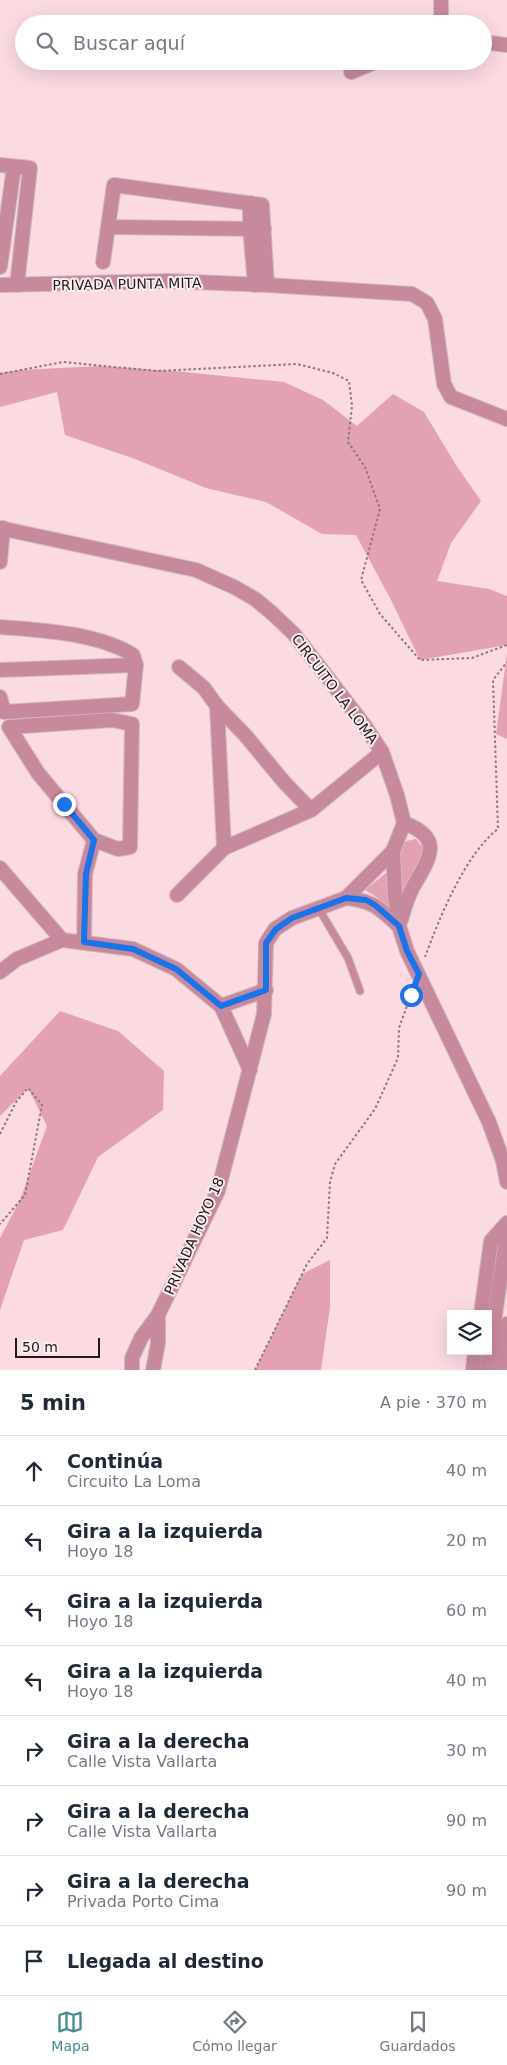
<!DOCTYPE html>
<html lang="es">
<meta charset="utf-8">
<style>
body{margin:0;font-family:"DejaVu Sans",sans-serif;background:#f6f6f7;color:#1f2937}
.controls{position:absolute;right:15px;bottom:15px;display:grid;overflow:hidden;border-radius:0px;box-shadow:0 5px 20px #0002}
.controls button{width:45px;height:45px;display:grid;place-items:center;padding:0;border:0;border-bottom:1px solid #e0e1e3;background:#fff;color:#1f2937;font:25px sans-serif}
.scale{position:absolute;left:15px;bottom:12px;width:85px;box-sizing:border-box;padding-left:5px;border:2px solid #23181b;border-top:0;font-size:14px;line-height:18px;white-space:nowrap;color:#23181b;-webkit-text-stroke:4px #fbedf0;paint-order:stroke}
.stop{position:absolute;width:15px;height:15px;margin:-11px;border:4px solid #1a73e8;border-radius:50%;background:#fff}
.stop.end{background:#1a73e8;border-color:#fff;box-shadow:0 1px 5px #0008}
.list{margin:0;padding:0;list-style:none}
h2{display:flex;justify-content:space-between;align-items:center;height:65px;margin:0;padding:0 20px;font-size:21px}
h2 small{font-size:16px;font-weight:400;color:#747a83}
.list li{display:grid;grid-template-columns:32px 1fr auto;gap:15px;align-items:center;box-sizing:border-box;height:70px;padding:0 20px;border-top:1px solid #e0e1e3}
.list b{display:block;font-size:19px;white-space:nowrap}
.list p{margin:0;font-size:16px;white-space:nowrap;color:#747a83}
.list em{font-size:16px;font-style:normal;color:#747a83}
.icon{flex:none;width:28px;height:28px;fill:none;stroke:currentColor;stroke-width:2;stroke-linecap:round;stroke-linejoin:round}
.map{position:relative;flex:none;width:507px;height:1370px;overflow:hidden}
.search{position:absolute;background:#fff;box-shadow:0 5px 20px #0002;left:15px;right:15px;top:15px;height:55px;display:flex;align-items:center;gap:12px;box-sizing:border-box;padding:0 18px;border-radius:28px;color:#747a83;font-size:19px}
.sheet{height:625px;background:#fff}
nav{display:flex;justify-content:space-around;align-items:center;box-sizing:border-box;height:70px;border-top:1px solid #e0e1e3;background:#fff;font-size:14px;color:#747a83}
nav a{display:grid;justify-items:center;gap:2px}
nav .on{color:#438a92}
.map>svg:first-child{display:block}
.green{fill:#e3a1b4}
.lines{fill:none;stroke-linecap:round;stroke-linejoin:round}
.lane-casing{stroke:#d4b7be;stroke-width:9}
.street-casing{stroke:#d4b7be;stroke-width:16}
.path{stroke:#8d777c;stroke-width:2;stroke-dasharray:2.5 2.5;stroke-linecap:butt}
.lane{stroke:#c78a9c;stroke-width:7}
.street{stroke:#c78a9c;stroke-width:14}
.route{stroke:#1a73e8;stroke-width:6}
.labels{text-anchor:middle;stroke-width:4;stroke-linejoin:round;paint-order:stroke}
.street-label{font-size:14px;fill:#23181b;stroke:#fbedf0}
</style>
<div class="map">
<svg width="507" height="1370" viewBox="0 0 507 1370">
<rect width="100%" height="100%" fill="#fbdae2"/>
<g class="green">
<path d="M100 366 174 371 284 382 323 400 357 426 393 394 424 412 456 465 481 501 451 543 437 581 489 589 507 596V645L420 660 390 598 356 535 322 534 266 502 206 488 135 459 65 435 57 392 0 407V373L20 370Z"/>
<path d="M507 654V739L496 734Z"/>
<path d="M416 839 423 848 417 869 400 903C399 890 392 851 405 842 408 840 412 840 416 839Z"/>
<path d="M386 873 390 913 378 898 365 890Z"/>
<path d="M60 1011 118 1031 164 1071 163 1110 98 1157 63 1230 24 1240 0 1310V1238L20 1200 47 1126 28 1088 0 1116V1076Z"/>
<path d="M330 1260V1307L321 1370H255L302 1274Z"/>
</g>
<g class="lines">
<g class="lane-casing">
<path id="lane" d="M319 909 348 958 360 991"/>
</g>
<g class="street-casing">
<g id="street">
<path d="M441 24V0"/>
<path d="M483 42 507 45"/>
<path d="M351 72 378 61"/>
<path d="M0 165 30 168 17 285"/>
<path d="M250 203V228L255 285"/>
<path d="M110 227 264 229"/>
<path d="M103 262 114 185 262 205 267 285"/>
<path d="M0 267 14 167"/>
<path d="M0 285 168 281 267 285 412 294 427 303 435 319 444 384 451 397 507 419"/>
<path d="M0 528 196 570 234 587 255 599 273 614 294 634 365 726 382 752 397 795 404 823 393 851 395 896 399 926 407 951 489 1122 503 1161 507 1182"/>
<path d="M0 562 3 528"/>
<path d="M0 627C41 630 97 633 133 655L136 665 132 704 4 712 0 697"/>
<path d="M179 667 204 688 217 706 245 735 284 782 311 810"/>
<path d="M0 670 136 665"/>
<path d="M217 706 224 848"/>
<path d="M112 720 132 724 130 847 118 849 94 840 38 773 9 727Z"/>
<path d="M0 868 62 940"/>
<path d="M177 895 224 848 311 810 382 752"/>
<path d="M346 898C374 901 379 908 399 926"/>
<path d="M401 920C404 909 407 898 413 887 429 859 445 838 404 823"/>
<path d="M84 942 85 874 94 840"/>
<path d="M0 972 17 959 62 940 133 949 176 969 221 1006 250 1070"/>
<path d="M221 1006 266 990"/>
<path d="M481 1314 491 1241 507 1223"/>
<path d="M132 1370V1358L141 1338 158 1315 218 1191 264 1014 266 943 275 929 292 918 346 898 393 851"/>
<path d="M153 1370 158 1343V1315"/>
<path d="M473 1370 475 1351"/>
<path d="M487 1370 507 1233"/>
<path d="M501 1370 507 1324"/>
</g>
</g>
<g class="path">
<path d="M0 374 63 362 156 371 297 364 333 373 349 381 352 406 348 442 365 467 380 509 361 580 380 614 420 660 472 658 507 645"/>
<path d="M425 957C439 919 465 854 498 829L493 680 507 662"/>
<path d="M0 1134 16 1102 28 1088 42 1105 25 1195 0 1224"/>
<path d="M255 1370 307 1264 327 1238 330 1182 335 1164 375 1109 398 1058 399 1028 412 992"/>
</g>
<use href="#lane" class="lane"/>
<use href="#street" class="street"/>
</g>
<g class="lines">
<path class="route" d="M64 804 94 840 86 874 84 942 133 949 176 969 221 1006 266 990V943L276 929 292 918 346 898 366 900 375 905 399 926 407 951 419 974 411 995"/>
</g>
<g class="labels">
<g class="street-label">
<text transform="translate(127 284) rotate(-1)" y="5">PRIVADA PUNTA MITA</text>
<text transform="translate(335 689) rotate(53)" y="5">CIRCUITO LA LOMA</text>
<text transform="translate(194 1236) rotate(-66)" y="5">PRIVADA HOYO 18</text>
</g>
</g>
</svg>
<div class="controls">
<button><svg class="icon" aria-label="layers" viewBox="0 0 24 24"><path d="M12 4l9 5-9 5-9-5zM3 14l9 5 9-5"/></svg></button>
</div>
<div class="scale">50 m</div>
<div class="stop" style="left:411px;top:995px"></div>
<div class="stop end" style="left:64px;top:804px"></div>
<div class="search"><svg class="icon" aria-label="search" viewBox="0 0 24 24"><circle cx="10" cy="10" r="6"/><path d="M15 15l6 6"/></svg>Buscar aquí</div>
</div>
<section class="sheet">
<h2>5 min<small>A pie · 370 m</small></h2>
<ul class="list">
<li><svg class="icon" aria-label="ahead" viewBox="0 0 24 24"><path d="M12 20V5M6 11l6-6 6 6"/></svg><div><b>Continúa</b><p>Circuito La Loma</p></div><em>40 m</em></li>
<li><svg class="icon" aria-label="left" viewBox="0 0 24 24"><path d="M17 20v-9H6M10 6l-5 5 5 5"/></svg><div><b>Gira a la izquierda</b><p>Hoyo 18</p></div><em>20 m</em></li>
<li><svg class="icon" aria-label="left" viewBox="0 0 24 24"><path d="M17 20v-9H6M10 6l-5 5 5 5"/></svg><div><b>Gira a la izquierda</b><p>Hoyo 18</p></div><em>60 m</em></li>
<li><svg class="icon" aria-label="left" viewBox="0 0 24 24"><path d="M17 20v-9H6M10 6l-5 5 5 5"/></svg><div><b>Gira a la izquierda</b><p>Hoyo 18</p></div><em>40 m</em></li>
<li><svg class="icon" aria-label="right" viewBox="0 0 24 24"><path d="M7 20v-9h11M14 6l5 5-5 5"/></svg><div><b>Gira a la derecha</b><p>Calle Vista Vallarta</p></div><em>30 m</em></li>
<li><svg class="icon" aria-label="right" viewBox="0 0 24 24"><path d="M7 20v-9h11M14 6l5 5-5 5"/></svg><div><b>Gira a la derecha</b><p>Calle Vista Vallarta</p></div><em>90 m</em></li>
<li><svg class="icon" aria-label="right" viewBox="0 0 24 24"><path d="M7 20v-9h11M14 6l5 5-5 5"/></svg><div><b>Gira a la derecha</b><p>Privada Porto Cima</p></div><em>90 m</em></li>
<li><svg class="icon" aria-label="arrive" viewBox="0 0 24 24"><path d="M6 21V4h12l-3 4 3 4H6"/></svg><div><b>Llegada al destino</b></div></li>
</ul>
</section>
<nav>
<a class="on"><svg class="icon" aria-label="map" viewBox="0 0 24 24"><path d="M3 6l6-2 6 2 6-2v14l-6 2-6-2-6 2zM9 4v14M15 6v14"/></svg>Mapa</a>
<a><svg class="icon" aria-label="directions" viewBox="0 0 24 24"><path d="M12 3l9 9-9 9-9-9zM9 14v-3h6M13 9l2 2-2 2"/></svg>Cómo llegar</a>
<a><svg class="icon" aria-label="saved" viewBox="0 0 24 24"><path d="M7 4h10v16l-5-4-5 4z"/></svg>Guardados</a>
</nav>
